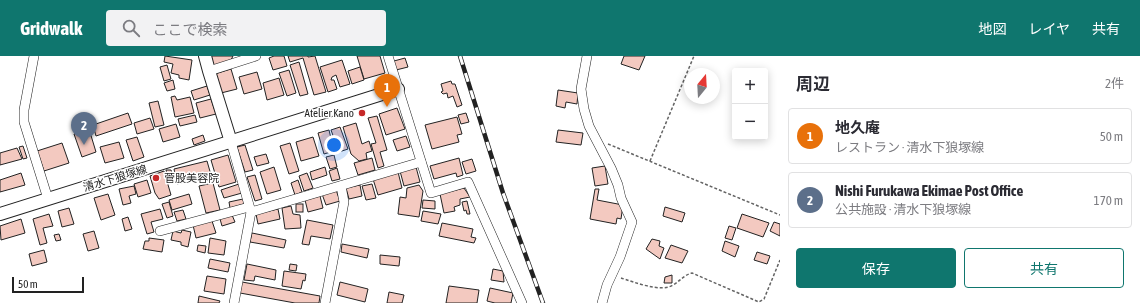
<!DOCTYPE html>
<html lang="ja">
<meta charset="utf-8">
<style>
body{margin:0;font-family:"Asap Condensed","Noto Sans JP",sans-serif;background:#f2f2f3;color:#2b2b33}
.controls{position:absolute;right:12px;top:12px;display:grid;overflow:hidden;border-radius:4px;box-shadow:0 2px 10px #0003}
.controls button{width:36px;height:36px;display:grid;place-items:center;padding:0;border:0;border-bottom:1px solid #e1e1e2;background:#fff;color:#2b2b33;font:20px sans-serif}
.compass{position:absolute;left:684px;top:12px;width:36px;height:36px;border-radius:50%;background:#fff;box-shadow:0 2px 10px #0003;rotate:18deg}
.scale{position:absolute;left:12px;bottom:10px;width:72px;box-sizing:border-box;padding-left:4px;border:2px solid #222;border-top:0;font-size:11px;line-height:14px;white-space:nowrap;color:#222;-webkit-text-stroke:3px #fff;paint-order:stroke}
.you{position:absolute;left:334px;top:89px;width:14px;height:14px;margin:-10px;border:3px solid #fff;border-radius:50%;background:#1a73e8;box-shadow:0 0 0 6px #1a73e833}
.badge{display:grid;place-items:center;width:26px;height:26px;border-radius:50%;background:#0f766e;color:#fff;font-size:13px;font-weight:700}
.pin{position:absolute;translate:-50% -33px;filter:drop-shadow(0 1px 2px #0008)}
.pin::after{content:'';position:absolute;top:21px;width:14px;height:12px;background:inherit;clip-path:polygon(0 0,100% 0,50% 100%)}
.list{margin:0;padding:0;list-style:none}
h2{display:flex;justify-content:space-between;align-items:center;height:52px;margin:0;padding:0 16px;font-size:17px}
h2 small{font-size:13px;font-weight:400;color:#7c7c81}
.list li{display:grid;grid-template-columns:26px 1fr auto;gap:12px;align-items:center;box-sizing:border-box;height:56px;margin:0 8px 8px;padding:0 8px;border:1px solid #e1e1e2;border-radius:4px}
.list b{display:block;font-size:15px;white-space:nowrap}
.list p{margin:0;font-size:13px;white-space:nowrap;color:#7c7c81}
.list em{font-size:13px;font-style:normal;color:#7c7c81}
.actions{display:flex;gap:8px;padding:12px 16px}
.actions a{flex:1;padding:9px 0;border:1px solid #0f766e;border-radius:4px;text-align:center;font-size:14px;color:#0f766e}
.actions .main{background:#0f766e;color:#fff}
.icon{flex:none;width:22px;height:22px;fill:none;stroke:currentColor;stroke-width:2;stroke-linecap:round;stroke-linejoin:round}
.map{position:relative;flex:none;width:780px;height:247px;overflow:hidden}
header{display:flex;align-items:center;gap:24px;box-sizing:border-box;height:56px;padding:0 20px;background:#0f766e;color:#fff}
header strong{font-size:19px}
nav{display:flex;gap:22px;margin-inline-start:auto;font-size:14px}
.search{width:280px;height:36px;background:#f2f2f3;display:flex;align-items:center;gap:10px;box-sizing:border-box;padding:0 14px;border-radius:4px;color:#7c7c81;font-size:15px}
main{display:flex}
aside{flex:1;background:#fff}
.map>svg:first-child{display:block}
.building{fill:#f3c9c0;stroke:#222}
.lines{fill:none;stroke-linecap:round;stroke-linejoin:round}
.minor-casing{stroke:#222;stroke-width:10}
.secondary-casing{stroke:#222;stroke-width:14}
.path{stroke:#646464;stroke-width:1.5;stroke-dasharray:3 2;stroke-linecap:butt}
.minor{stroke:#fff;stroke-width:9}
.secondary{stroke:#fff;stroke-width:12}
.rail-casing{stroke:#222;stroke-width:4.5}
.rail{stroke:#fff;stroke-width:3;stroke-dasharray:9;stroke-linecap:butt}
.poi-dot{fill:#c62828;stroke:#fff;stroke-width:1.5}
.labels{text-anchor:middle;stroke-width:3;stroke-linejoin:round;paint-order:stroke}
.poi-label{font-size:11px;fill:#222;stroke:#fff;text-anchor:end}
.street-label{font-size:11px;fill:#222;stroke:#fff}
</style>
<header>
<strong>Gridwalk</strong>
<div class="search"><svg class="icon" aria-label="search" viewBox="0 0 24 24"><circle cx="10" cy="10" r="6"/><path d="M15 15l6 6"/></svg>ここで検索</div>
<nav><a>地図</a><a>レイヤ</a><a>共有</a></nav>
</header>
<main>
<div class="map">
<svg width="780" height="247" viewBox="0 0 780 247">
<rect width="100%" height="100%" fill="#fff"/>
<g class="building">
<path d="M165 0 192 4 189 24 179 22V19L171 17 173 8 164 6Z"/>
<path d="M210 0H233L230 6 213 10Z"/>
<path d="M274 0H284L287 10 273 14 269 2Z"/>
<path d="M288 0H308V1L315 0 326 36 314 39 303 2 290 6Z"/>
<path d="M357 0H380L385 17 364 23Z"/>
<path d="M624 0H645L639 14 621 8Z"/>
<path d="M405 2 408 11 396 14 394 5Z"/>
<path d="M342 4 350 28 340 31 336 19 332 21 331 24H334L337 33 328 36 320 11Z"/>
<path d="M299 6 308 38 300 40 290 9Z"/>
<path d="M167 9 171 23 164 25 160 11Z"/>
<path d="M360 11 364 24 352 28 348 15Z"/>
<path d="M231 13 237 33 221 37 215 18Z"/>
<path d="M289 14 296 37 287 40 279 17Z"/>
<path d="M257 16 262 33 244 38 239 21Z"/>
<path d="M279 22 284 39 267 44 263 27Z"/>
<path d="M173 24 175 33 167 35 164 27Z"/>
<path d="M451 25 452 28H455L462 49 457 51 453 40 448 42 447 37 443 38 441 36 443 35 441 28Z"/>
<path d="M207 30 210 39 194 44 191 35Z"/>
<path d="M558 34 578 37 577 48 566 46 565 52 556 50Z"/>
<path d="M175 40 177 44 190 41 194 57 175 61 171 41Z"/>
<path d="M211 43 216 58 200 62 196 47Z"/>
<path d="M158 45 164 69 155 71 149 47Z"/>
<path d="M397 52 405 73 386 79 379 58Z"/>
<path d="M128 57 132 68 96 80 93 69Z"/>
<path d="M466 57 469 66 461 68 458 59Z"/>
<path d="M195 59 197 66 180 70 178 63Z"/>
<path d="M377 60 387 94 380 96 384 110 378 112 371 88 376 87 368 62Z"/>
<path d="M457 61 462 78 457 79 459 86 432 93 425 69Z"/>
<path d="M150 62 154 73 137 78 134 67Z"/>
<path d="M356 67 362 88 369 85 372 95 366 97 367 103 359 105 351 98 343 71Z"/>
<path d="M176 68 180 81 163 86 159 73Z"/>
<path d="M340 71 348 93 339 96 331 74Z"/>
<path d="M89 73 96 96 82 101 74 78Z"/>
<path d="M329 74 334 95 324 98 318 77Z"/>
<path d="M558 74 583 77 581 89 556 86Z"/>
<path d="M203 79 205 85 194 89 192 83Z"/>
<path d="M406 80 410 91 397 95 393 84Z"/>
<path d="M137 81 144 101 133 105 126 84Z"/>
<path d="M313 81 319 100 301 105 296 86Z"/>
<path d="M119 86 124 102 105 107 100 91Z"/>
<path d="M62 87 69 107 44 115 37 95Z"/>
<path d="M290 87 299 115 289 118 280 90Z"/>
<path d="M245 89 253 114 245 116 237 91Z"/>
<path d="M23 90 27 102 23 103 19 91Z"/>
<path d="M17 92 22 103 0 109V97Z"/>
<path d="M266 98 269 107 257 110 254 101Z"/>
<path d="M228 99 236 126 219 131 211 104Z"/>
<path d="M334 99 337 111 330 113 326 101Z"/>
<path d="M372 102 375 114 358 119 354 107Z"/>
<path d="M459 102 463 119 457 121 456 117 434 123 430 110Z"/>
<path d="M472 103 476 115 466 118 462 106Z"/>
<path d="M207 105 211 119 177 128 174 113Z"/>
<path d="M605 110 608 128 595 130 592 112Z"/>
<path d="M274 111 281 134 267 138 260 116Z"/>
<path d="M325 111 327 119 312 124 310 116Z"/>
<path d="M416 111 420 126 404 130 400 115Z"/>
<path d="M337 112 340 123 332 125 329 115Z"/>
<path d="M166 114H171L174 123 169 125Z"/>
<path d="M164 115 171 139 159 143 155 137 150 120Z"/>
<path d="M398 116 402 132 378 139 373 123Z"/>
<path d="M21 117 25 129 0 136V124Z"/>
<path d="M307 117 313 132 304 135 299 120Z"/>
<path d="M255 119 262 143 255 145 247 121Z"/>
<path d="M147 124 151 137 138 141 134 128Z"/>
<path d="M298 124 302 136 295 139 291 127Z"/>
<path d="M213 127 220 154 206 157 199 130Z"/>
<path d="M239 128 242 137 224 142 221 134Z"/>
<path d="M372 128 376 142 366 144 362 130Z"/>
<path d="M360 129 362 140 349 143 346 132Z"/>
<path d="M419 129 423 135 419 161 398 158 400 141 406 142 407 132Z"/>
<path d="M134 130 136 138 129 140 131 147 123 149 119 133Z"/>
<path d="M464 132 470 141 460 143V149L454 151 455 155 444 157 440 138Z"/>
<path d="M595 133H599L597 144 623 149 621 163 617 162 616 168 590 163Z"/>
<path d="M336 134 340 145 326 149 322 138Z"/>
<path d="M108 138 115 159 101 164 94 142Z"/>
<path d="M189 138 192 148 172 154 169 144Z"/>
<path d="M320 140 323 152 308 156 305 144Z"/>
<path d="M243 143 244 148 230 152 229 146Z"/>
<path d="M423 144 435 145V153L422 152Z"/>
<path d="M467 145 470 158H467L466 154 464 155 462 146Z"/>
<path d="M169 146 173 160 167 162 162 148Z"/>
<rect x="296" y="148" width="7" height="8"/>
<path d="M291 150 293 158 300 159 301 172 285 173 282 152Z"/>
<path d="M665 151 685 157 682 166 663 160Z"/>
<path d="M69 152 74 168 62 171 58 155Z"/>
<path d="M160 153 163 163 151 166 154 176 147 178 141 158Z"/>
<path d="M278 153 280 163 258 168 256 158Z"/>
<path d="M183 154 186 163 177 165 174 156Z"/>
<path d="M423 155 441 158 438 168 421 165Z"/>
<path d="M49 158 53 170 43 172 47 187 40 189 33 163Z"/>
<path d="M742 158 769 167 763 181 737 172Z"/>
<path d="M232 159 235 166 222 170 220 163Z"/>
<path d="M128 161 132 173 125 175 122 163Z"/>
<path d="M21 163 25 177 1 184 0 170Z"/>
<path d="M307 164 333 169 330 183 311 180 309 189 302 188Z"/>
<path d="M212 165 216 177 196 182 193 169Z"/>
<path d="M774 166 780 168V180L770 175Z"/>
<path d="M442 167 473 173 471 181 476 182 474 187 439 180Z"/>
<path d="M729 170 736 172 732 184 725 182Z"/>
<path d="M182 174 191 176 188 191 181 189V186L171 184 173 175 181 177Z"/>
<path d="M94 175 99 192 88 195 83 178Z"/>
<path d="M252 177 286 184 284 192 250 186Z"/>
<path d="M59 178 61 184 56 185 54 179Z"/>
<path d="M149 182 164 184 162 196 143 193 145 185H149Z"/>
<path d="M210 182 226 185 224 199 208 197Z"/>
<path d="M652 183 660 185 659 190 664 192 660 203 646 193Z"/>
<path d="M725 185 739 190 735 201 722 195Z"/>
<path d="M342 188 369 193 367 202 341 196Z"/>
<path d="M198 189 206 190 205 197 197 195Z"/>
<path d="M671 189 688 195 682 207 665 202Z"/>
<path d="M44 194 47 206 32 210 29 198Z"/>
<path d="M757 196 770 200 767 208 754 204Z"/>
<path d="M380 199 400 201 399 210 380 208Z"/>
<path d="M210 203 230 207 228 216 208 212Z"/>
<path d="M247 208 276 214 275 224 255 220 254 225 244 224Z"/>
<path d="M290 208 297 209 296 215 289 214Z"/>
<path d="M493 213 503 215 504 226 491 224Z"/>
<path d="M284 215 306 218 305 225 303 224 301 233 282 230Z"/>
<path d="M672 219V227H664L665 221Z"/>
<path d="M207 220 226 223 224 238 204 235Z"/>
<path d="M242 226 320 240 319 247H295L240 237Z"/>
<path d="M340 226 368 233 365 246 337 239Z"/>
<path d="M449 230 479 234 477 247H446Z"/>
<path d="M490 232 513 237 511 247H495L487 245Z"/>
<path d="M389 236 404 239 402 247H387Z"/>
<path d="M199 240 220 245 219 247H198Z"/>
</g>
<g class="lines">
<g class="minor-casing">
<g id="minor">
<path d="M34 0 24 54V66L48 143"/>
<path d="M388 0 431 137 468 126 522 247"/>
<path d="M587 0 581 33 584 53 589 70 611 112 618 129 621 142 632 166 620 201 607 229 602 247"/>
<path d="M209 15 256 0"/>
<path d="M231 86 251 156 234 247"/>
<path d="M251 156 421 106"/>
<path d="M160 175 249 151"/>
<path d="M325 247 344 146 341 130"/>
</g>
</g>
<g class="secondary-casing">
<g id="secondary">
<path d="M205 0 209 15 231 86"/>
<path d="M0 158 398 33"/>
</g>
</g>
<g class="path">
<path d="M608 88 780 159"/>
<path d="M650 105 694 0"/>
<path d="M621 222C634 226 661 237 673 229 680 225 684 219 692 217L759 246 764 243 780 204"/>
</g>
<use href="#minor" class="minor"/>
<use href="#secondary" class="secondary"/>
<g class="rail-casing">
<path id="rail" d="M460 0 503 137 543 247"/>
</g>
<use href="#rail" class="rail"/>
</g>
<g class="poi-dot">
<circle cx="362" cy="57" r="4"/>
<circle cx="156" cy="122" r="4"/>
</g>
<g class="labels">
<g class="poi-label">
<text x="354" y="61">Atelier Kano</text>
<text x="164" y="126" text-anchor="start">菅股美容院</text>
</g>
<g class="street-label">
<text transform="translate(115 122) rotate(-17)" y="4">清水下狼塚線</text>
</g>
</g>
</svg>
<div class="controls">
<button>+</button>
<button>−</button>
</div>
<svg class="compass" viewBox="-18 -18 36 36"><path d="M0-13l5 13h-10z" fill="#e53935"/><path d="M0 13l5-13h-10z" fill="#7c7c81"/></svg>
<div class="scale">50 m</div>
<div class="you"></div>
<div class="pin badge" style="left:387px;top:51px;background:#e8710a">1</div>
<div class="pin badge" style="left:84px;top:89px;background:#5c6f8a">2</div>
</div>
<aside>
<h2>周辺<small>2件</small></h2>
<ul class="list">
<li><span class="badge" style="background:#e8710a">1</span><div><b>地久庵</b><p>レストラン · 清水下狼塚線</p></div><em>50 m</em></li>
<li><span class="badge" style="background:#5c6f8a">2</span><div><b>Nishi Furukawa Ekimae Post Office</b><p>公共施設 · 清水下狼塚線</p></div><em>170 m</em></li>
</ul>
<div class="actions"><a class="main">保存</a><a>共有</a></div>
</aside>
</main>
